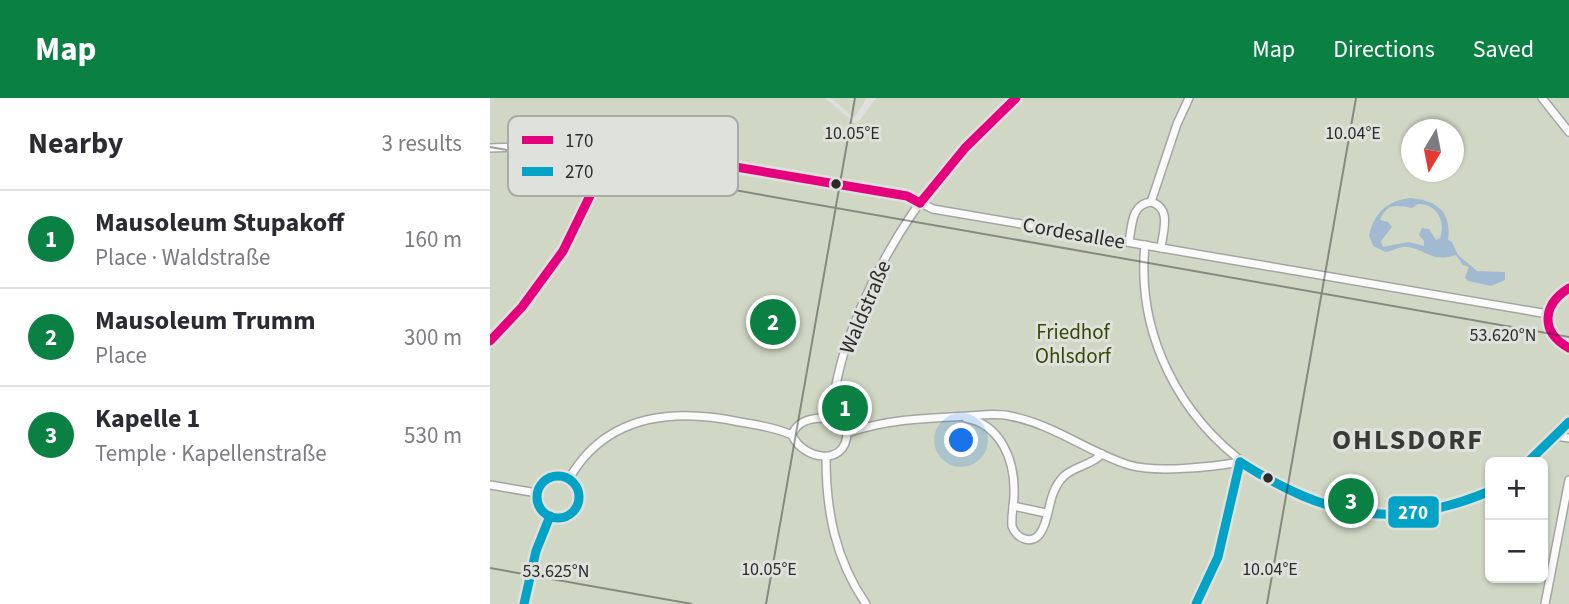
<!DOCTYPE html>
<meta charset="utf-8">
<style>
body{margin:0;font-family:"Source Sans 3",sans-serif;background:#f7f7f7;color:#2b2b33}
.controls{position:absolute;right:21px;bottom:21px;display:grid;overflow:hidden;border-radius:10px;box-shadow:0 2px 5px #0004}
.controls button{width:63px;height:63px;display:grid;place-items:center;padding:0;border:0;border-bottom:2px solid #e1e1e2;background:#fff;color:#2b2b33;font:35px sans-serif}
.compass{position:absolute;left:911px;top:21px;width:63px;height:63px;border-radius:50%;background:#fff;box-shadow:0 2px 5px #0004;rotate:190deg}
.you{position:absolute;left:472px;top:343px;width:24px;height:24px;margin:-18px;border:5px solid #fff;border-radius:50%;background:#1a73e8;box-shadow:0 0 0 10px #1a73e833}
.badge{display:grid;place-items:center;width:46px;height:46px;border-radius:50%;background:#0b8043;color:#fff;font-size:23px;font-weight:700}
.pin{position:absolute;translate:-50% -50%;border:4px solid #fff;box-shadow:0 2px 7px #0006}
.list{margin:0;padding:0;list-style:none}
h2{display:flex;justify-content:space-between;align-items:center;height:91px;margin:0;padding:0 28px;font-size:30px}
h2 small{font-size:23px;font-weight:400;color:#7c7c81}
.list li{display:grid;grid-template-columns:46px 1fr auto;gap:21px;align-items:center;box-sizing:border-box;height:98px;padding:0 28px;border-top:2px solid #e1e1e2}
.list b{display:block;font-size:26px;white-space:nowrap}
.list p{margin:0;font-size:23px;white-space:nowrap;color:#7c7c81}
.list em{font-size:23px;font-style:normal;color:#7c7c81}
.map{position:relative;flex:none;width:1079px;height:506px;overflow:hidden}
header{display:flex;align-items:center;gap:42px;box-sizing:border-box;height:98px;padding:0 35px;background:#0b8043;color:#fff}
header strong{font-size:33px}
nav{display:flex;gap:38px;margin-inline-start:auto;font-size:24px}
main{display:flex}
aside{flex:1;background:#fff}
.map>svg:first-child{display:block}
.green{fill:#d0d8c5;fill-rule:evenodd}
.water{fill:#a2b9d2;fill-rule:evenodd}
.lines{fill:none;stroke-linecap:round;stroke-linejoin:round}
.minor-casing{stroke:#a4a5a2;stroke-width:10}
.minor{stroke:#fafafa;stroke-width:7}
.bus-1-casing{stroke:#dfe1dc;stroke-width:14}
.bus-2-casing{stroke:#dfe1dc;stroke-width:14}
.bus-1{stroke:#e5007d;stroke-width:9}
.bus-2{stroke:#02a3c6;stroke-width:9}
.ticks{fill:none;stroke:#2b2c2a;stroke-width:2;stroke-opacity:0.45}
.bus-dot{fill:#2b2c2a;stroke:#dfe1dc;stroke-width:2.5}
.labels{text-anchor:middle;stroke-width:6;stroke-linejoin:round;paint-order:stroke}
.street-label{font-size:21px;fill:#2b2c2a;stroke:#dfe1dc}
.park-label{font-size:21px;fill:#354a00;stroke:#dfe1dc}
.district-label{font-size:28px;font-weight:bold;letter-spacing:2px;fill:#383a36;stroke:#dfe1dc}
.key{fill:#dfe1dc;stroke:#a9aba7;stroke-width:2}
.key-label{font-size:19px;fill:#2b2c2a}
.ticks-label{font-size:18px;text-anchor:middle;fill:#2b2c2a;stroke:#dfe1dc;stroke-width:6;stroke-linejoin:round;paint-order:stroke}
.line-badge{stroke:#dfe1dc;stroke-width:2.5}
.badge-label{font-size:19px;text-anchor:middle;font-weight:bold;fill:#fff}
</style>
<header>
<strong>Map</strong>
<nav><a>Map</a><a>Directions</a><a>Saved</a></nav>
</header>
<main>
<aside>
<h2>Nearby<small>3 results</small></h2>
<ul class="list">
<li><span class="badge">1</span><div><b>Mausoleum Stupakoff</b><p>Place · Waldstraße</p></div><em>160 m</em></li>
<li><span class="badge">2</span><div><b>Mausoleum Trumm</b><p>Place</p></div><em>300 m</em></li>
<li><span class="badge">3</span><div><b>Kapelle 1</b><p>Temple · Kapellenstraße</p></div><em>530 m</em></li>
</ul>
</aside>
<div class="map">
<svg width="1079" height="506" viewBox="0 0 1079 506">
<rect width="100%" height="100%" fill="#dfe0dd"/>
<g class="green">
<path d="M0 0H335L365 25 369 23 386 0H1079V506H0ZM922 32H964V74H922ZM1000 364H1053V480H1000Z"/>
<path d="M341 0H377L364 20Z"/>
</g>
<path class="water" d="M920 100C947 102 962 114 958 142L962 144 968 157 987 173 1015 174V182L1001 188 978 183 975 180 979 169 973 167 966 157C940 165 939 152 917 149 909 148 904 153 896 154L883 148 879 137C885 114 897 103 920 100ZM928 106C947 106 956 123 950 140L946 142 939 131 932 130 929 137 934 143V148L918 144 893 149 891 143 902 129 898 124 890 122C897 105 906 107 922 110Z"/>
<g class="lines">
<g class="minor-casing">
<g id="minor">
<path d="M1052 0 1079 34"/>
<path d="M0 50 92 47 115 67"/>
<path d="M661 104 687 26 699 0"/>
<path d="M639 144C642 128 641 106 661 104 682 110 673 133 671 150"/>
<path d="M655 147C637 329 834 473 1000 393"/>
<path d="M1079 190C1052 202 1050 239 1079 250"/>
<path d="M0 243 32 209 73 153 115 67C128 57 141 54 157 54L417 98 443 111 1058 216"/>
<path d="M334 320 349 326 357 335C356 369 313 362 302 337 307 323 320 320 334 320Z"/>
<path d="M476 320C511 327 525 362 524 396 524 407 521 417 522 428 526 441 543 448 551 434 561 418 557 395 574 378 585 368 602 367 612 356"/>
<path d="M339 321C343 300 347 279 353 258 384 160 446 67 526 0"/>
<path d="M357 335C397 321 437 320 478 318 493 317 506 315 520 318 563 326 598 354 639 367 665 375 723 369 750 364"/>
<path d="M1066 338 1079 340"/>
<path d="M336 359C336 413 345 461 376 506"/>
<path d="M1038 364 1079 324"/>
<circle cx="68" cy="399" r="21"/>
<path d="M79 381C116 316 183 310 250 324 268 327 286 330 302 337"/>
<path d="M0 387 47 395"/>
<path d="M523 408 556 415"/>
<path d="M34 506 46 453 60 418"/>
<path d="M706 506 728 459 750 364"/>
<path d="M1055 506 1079 382"/>
</g>
</g>
<use href="#minor" class="minor"/>
<g class="bus-1-casing">
<g id="bus-1">
<path d="M430 105 475 50 526 0"/>
<path d="M1079 190C1052 207 1050 234 1079 250"/>
<path d="M0 243 32 209 73 153 115 67 136 56 157 54 417 98 430 105"/>
</g>
</g>
<g class="bus-2-casing">
<g id="bus-2">
<path d="M750 364C836 419 903 434 1000 393"/>
<path d="M1038 364 1079 324"/>
<circle cx="68" cy="399" r="21"/>
<path d="M34 506 46 453 60 418"/>
<path d="M706 506 728 459 750 364"/>
</g>
</g>
<use href="#bus-1" class="bus-1"/>
<use href="#bus-2" class="bus-2"/>
</g>
<path class="ticks" d="M0 49 1079 239M0 470 202 506M276 506 365 0M777 506 866 0"/>
<g class="bus-dot">
<circle cx="346" cy="86" r="6"/>
<circle cx="778" cy="380" r="6"/>
</g>
<g class="labels">
<g class="street-label">
<text transform="translate(584 135) rotate(10)" y="7">Cordesallee</text>
<text transform="translate(375 209) rotate(-67)" y="7">Waldstraße</text>
</g>
<g class="park-label">
<text x="583" y="241">Friedhof<tspan x="583" dy="24">Ohlsdorf</tspan></text>
</g>
<g class="district-label">
<text x="918" y="351">OHLSDORF</text>
</g>
</g>
<rect x="18" y="18" width="230" height="80" rx="10" class="key"/>
<rect x="32" y="38" width="31" height="8" fill="#e5007d"/>
<rect x="32" y="69" width="31" height="9" fill="#02a3c6"/>
<g class="key-label">
<text x="75" y="49">170</text>
<text x="75" y="80">270</text>
</g>
<g class="ticks-label">
<text x="362" y="41">10.05°E</text>
<text x="863" y="41">10.04°E</text>
<text x="1013" y="243">53.620°N</text>
<text x="279" y="477">10.05°E</text>
<text x="780" y="477">10.04°E</text>
<text x="66" y="479">53.625°N</text>
</g>
<rect class="line-badge" x="897" y="397" width="53" height="34" rx="7" fill="#02a3c6"/>
<g class="badge-label">
<text x="923" y="421">270</text>
</g>
</svg>
<div class="controls">
<button>+</button>
<button>−</button>
</div>
<svg class="compass" viewBox="-18 -18 36 36"><path d="M0-13l5 13h-10z" fill="#e53935"/><path d="M0 13l5-13h-10z" fill="#7c7c81"/></svg>
<div class="you"></div>
<div class="pin badge" style="left:355px;top:310px">1</div>
<div class="pin badge" style="left:283px;top:224px">2</div>
<div class="pin badge" style="left:861px;top:403px">3</div>
</div>
</main>
